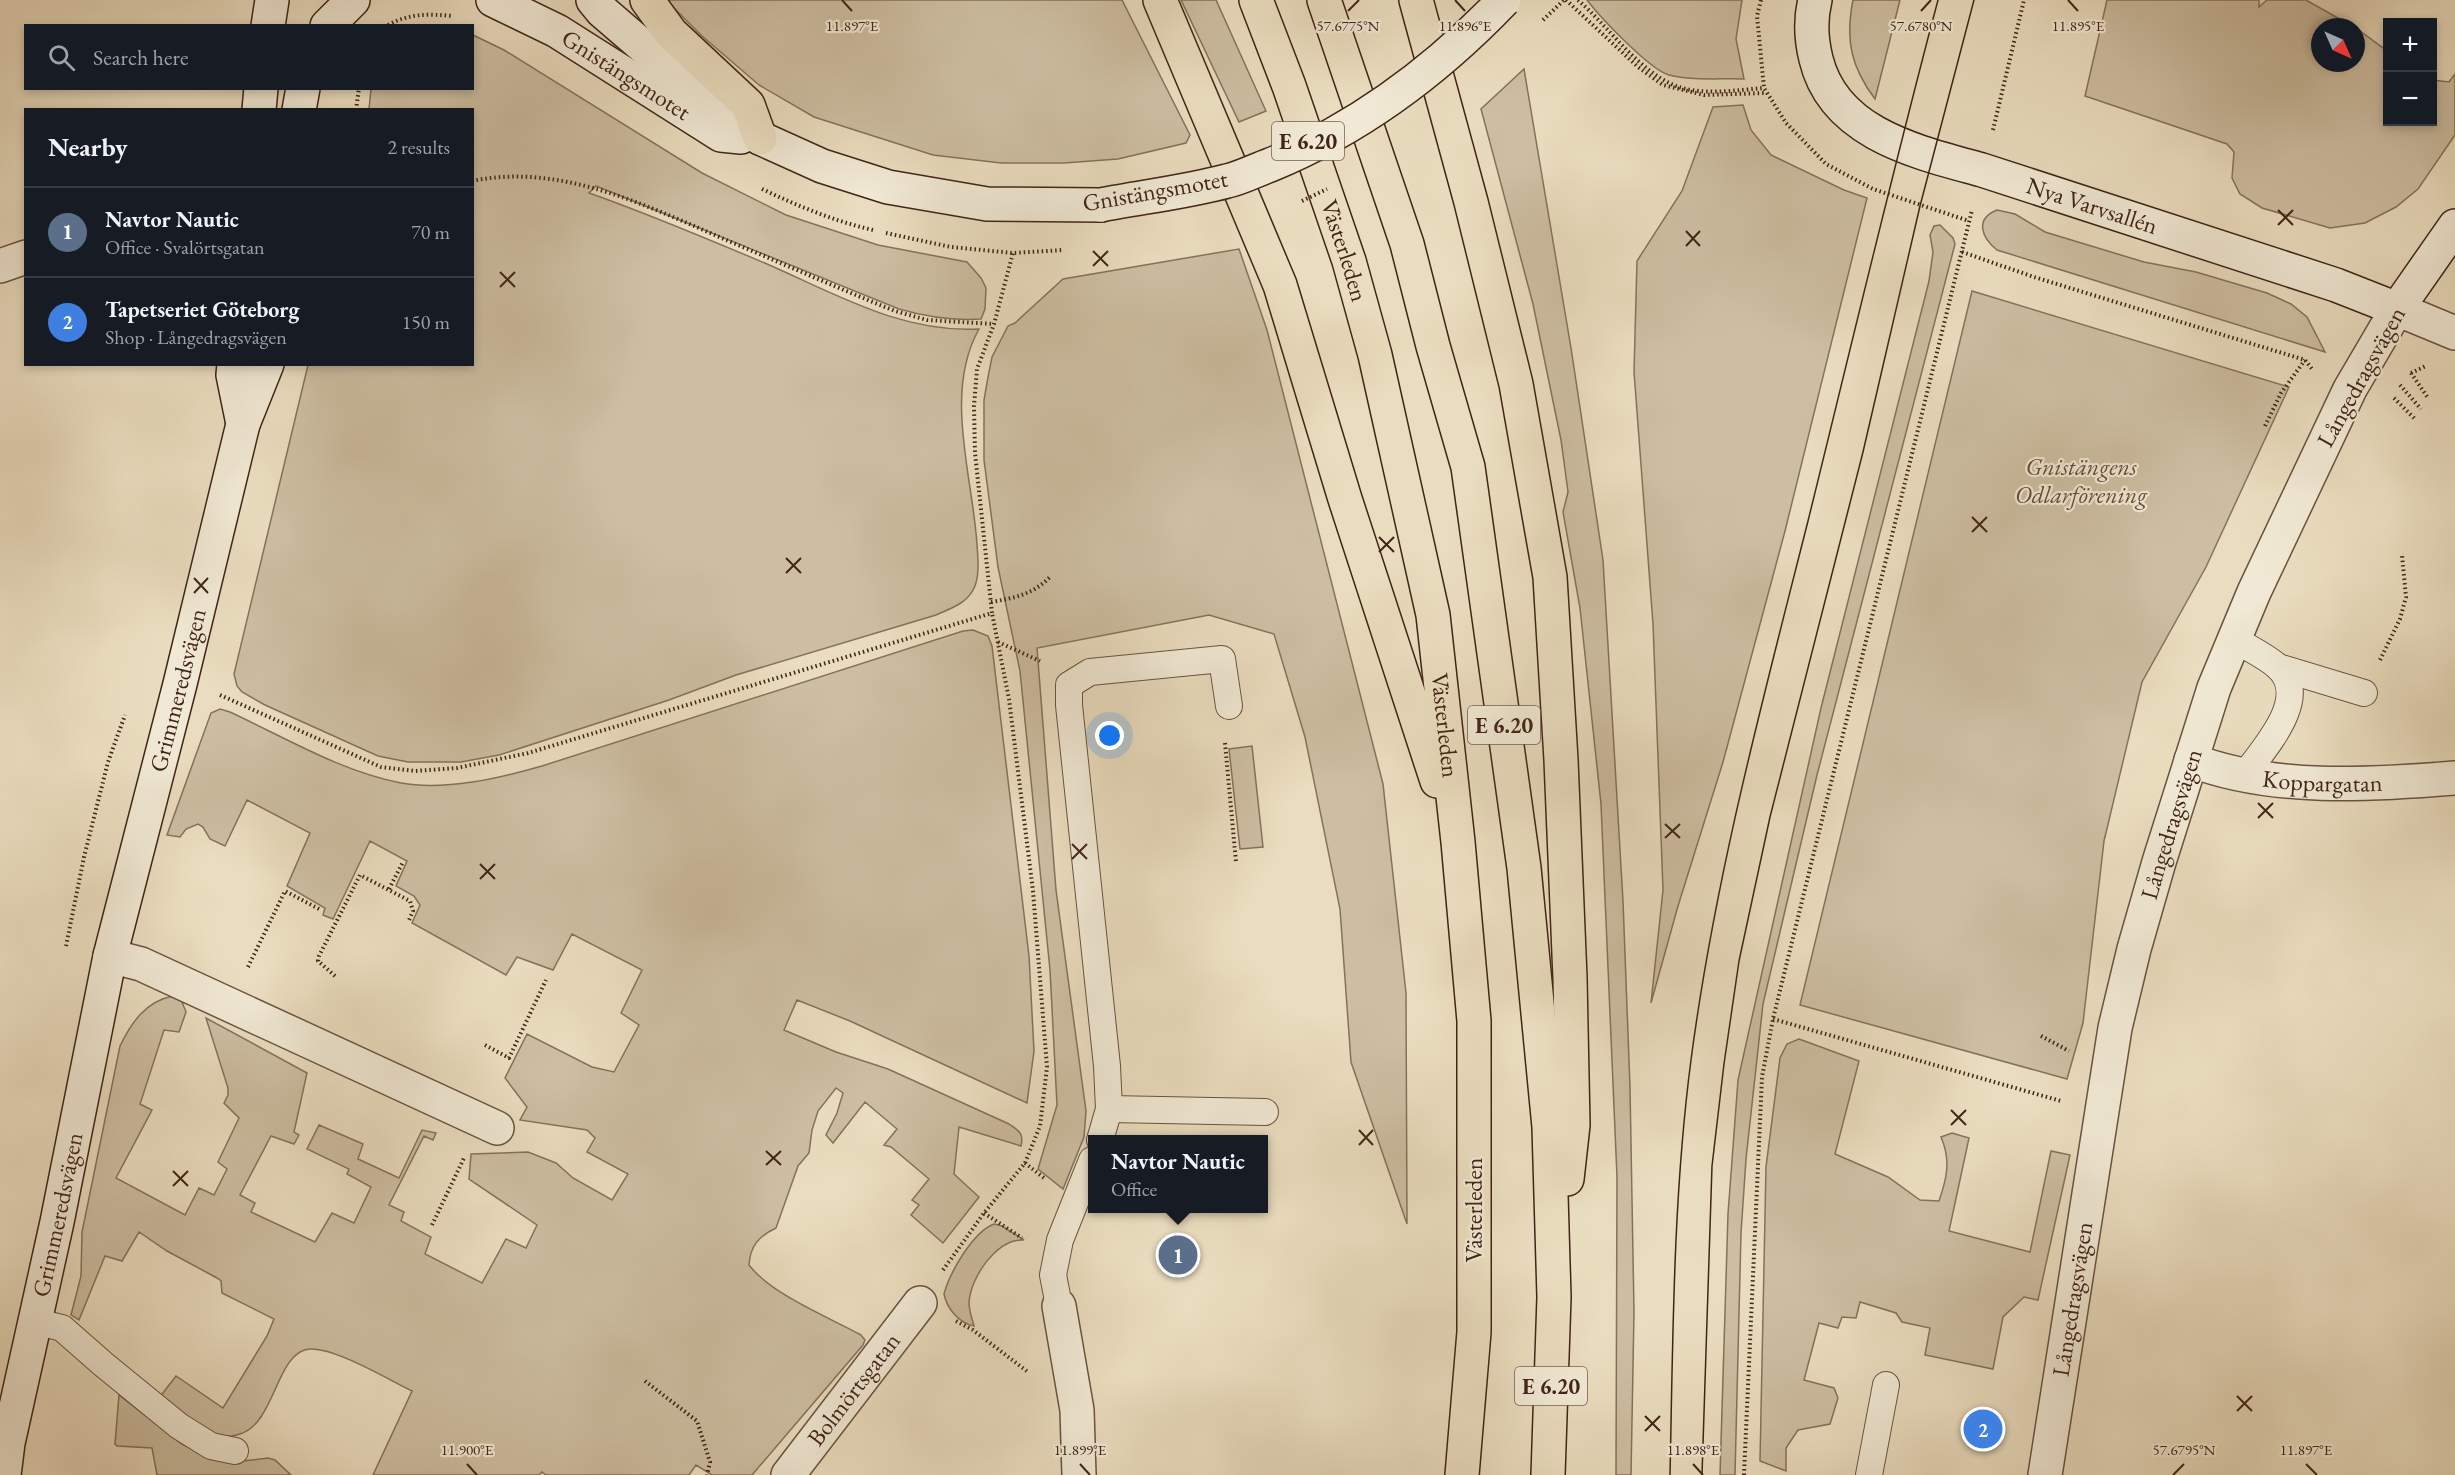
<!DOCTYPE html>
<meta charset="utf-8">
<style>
body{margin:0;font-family:"EB Garamond",serif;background:#20242c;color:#f1f3f6}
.controls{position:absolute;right:18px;top:18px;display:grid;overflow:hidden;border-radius:0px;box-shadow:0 3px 9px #0003}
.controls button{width:54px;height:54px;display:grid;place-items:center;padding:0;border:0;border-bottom:2px solid #363941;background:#171b24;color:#f1f3f6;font:30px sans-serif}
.compass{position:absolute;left:2311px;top:18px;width:54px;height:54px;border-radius:50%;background:#171b24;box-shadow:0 3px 9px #0003;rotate:135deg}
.you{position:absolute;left:1110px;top:736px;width:21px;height:21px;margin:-15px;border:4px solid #fff;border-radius:50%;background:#1a73e8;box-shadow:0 0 0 9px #1a73e833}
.badge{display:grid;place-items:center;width:39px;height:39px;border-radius:50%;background:#b45309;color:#fff;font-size:20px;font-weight:700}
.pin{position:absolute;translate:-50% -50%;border:3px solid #fff;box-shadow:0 2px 6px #0006}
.popup{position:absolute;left:1088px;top:1135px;width:180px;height:78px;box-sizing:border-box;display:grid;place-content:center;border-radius:0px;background:#171b24;filter:drop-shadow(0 2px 4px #0005);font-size:20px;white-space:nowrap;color:#9ea1a6}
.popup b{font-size:22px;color:#f1f3f6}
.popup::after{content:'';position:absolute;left:50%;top:100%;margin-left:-12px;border:12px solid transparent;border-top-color:#171b24}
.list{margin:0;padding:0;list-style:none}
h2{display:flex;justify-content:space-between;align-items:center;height:78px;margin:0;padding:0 24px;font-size:26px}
h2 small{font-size:20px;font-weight:400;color:#9ea1a6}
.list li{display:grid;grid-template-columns:39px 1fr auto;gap:18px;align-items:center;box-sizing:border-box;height:90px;padding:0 24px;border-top:2px solid #363941}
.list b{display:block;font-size:22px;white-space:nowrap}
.list p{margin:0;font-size:20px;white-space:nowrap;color:#9ea1a6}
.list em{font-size:20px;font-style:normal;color:#9ea1a6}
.icon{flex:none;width:33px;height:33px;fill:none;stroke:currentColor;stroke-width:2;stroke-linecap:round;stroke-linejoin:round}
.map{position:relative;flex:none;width:2455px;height:1475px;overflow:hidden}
.search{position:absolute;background:#171b24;box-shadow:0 3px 9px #0003;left:24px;top:24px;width:450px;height:66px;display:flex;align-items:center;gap:15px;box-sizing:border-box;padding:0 21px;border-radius:0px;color:#9ea1a6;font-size:22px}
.panel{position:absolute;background:#171b24;box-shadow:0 3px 9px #0003;left:24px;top:108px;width:450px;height:258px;border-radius:0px}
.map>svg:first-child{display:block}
.green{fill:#cdbea2;stroke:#86715c;stroke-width:1.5}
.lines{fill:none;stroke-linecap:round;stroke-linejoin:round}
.lane-casing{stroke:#6a5241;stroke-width:28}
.street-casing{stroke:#6a5241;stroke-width:36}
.secondary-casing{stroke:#402417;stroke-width:36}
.highway-casing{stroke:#402417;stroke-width:36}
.path{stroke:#402417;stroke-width:4;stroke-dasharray:1.5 3;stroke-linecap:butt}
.lane{stroke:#f1e9d5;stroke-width:26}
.street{stroke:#f1e9d5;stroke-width:33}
.secondary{stroke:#f1e9d5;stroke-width:33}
.highway{stroke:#eaddbf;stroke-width:33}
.tram{stroke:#402417;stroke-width:1.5}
.secondary-bridge-casing{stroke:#402417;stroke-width:36;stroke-linecap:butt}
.path-bridge{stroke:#402417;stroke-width:4;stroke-dasharray:1.5 3;stroke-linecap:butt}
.secondary-bridge{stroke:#f1e9d5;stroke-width:33}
.ticks{fill:none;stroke:#402417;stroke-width:2}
.labels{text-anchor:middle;stroke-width:4.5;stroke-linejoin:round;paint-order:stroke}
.shield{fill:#f1e9d5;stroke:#755f50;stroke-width:1.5}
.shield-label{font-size:22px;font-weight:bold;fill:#402417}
.street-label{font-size:24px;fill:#402417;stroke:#f1e9d5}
.park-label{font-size:24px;font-style:italic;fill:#634a3a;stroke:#f1e9d5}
.ticks-label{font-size:15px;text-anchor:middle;fill:#402417;stroke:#f1e9d5;stroke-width:4.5;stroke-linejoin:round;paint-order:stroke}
</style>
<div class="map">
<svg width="2455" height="1475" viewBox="0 0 2455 1475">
<rect width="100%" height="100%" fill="#eaddbf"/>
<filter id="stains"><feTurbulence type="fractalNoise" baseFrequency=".00333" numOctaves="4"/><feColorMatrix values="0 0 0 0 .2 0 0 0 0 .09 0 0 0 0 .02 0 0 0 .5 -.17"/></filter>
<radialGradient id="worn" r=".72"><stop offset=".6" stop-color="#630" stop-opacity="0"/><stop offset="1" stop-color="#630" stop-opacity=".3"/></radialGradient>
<g class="green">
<path d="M666 0H1122L1190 135 1186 143 1118 159 1064 163H1001L933 155 814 117 759 85 702 36Z"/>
<path d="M1181 0H1216L1266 111 1239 122Z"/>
<path d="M1587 0H1742L1736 39 1744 79C1721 78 1692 81 1669 75 1650 70 1600 17 1587 0Z"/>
<path d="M1853 0H1900L1875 99C1851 67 1845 40 1853 0Z"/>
<path d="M2107 0H2259V7L2267 0H2306L2354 27H2320V63H2356V28L2387 51 2388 122H2432L2433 80 2449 82 2455 74V135L2418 189 2396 207 2365 223 2330 228 2262 208 2240 194 2232 178 2234 152 2227 144 2085 96Z"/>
<path d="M473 35 504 50 702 173 786 215 878 245 967 262 981 278 986 288 985 309 981 319C952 321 927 317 899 309L596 186 589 193C649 214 708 239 767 264 836 294 901 333 979 329 943 393 973 477 977 545 978 559 980 578 973 590 966 604 949 609 936 615L736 675 669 700 499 755 461 762H408L378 756 265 705 242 692 237 686 234 674 308 365 472 364V110L369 109 371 89 472 88Z"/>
<path d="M1524 69 1571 348 1603 560 1623 901 1630 1087 1634 1312 1631 1475H1616L1617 1177 1601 804 1580 608 1563 512 1568 492 1561 440 1533 304 1481 109Z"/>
<path d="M1743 105 1751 130 1771 155 1844 190 1867 198 1785 531 1723 762 1678 906 1651 1003 1663 890 1653 624 1634 372 1637 261 1682 191 1713 107Z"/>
<path d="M1997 210 2015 214 2045 232 2144 262 2196 272 2267 293 2291 304 2307 317 2325 352 1997 250C1982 238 1974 219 1997 210Z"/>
<path d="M1940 225 1953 238 1955 244 1817 775 1763 1004 1746 1159 1741 1233 1735 1475H1720L1728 1214 1738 1080 1821 708 1929 281 1933 252 1930 235 1934 226Z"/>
<path d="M1239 249 1267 330 1383 784 1406 993 1407 1224 1351 1062 1340 909 1305 737 1274 634 1209 615 1037 648 1056 890 1086 1111 1084 1137 1063 1189 1038 1169 1057 1105 1050 970 1020 671 998 567 984 460V400L988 377 992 357 1008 326 1015 323 1063 279Z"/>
<path d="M1972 291 2289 387 2206 567 2142 682 2104 841 2083 1023 2067 1079 1800 1005Z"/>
<path d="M973 630 988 636 992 646 1029 956 1034 1051 1027 1103 850 1021 797 1000 784 1030 836 1052 888 1069 1009 1124C1019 1131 1024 1133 1021 1146L959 1127 954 1174 979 1197 943 1243 911 1215 919 1205 912 1200 929 1179 891 1147 884 1145 897 1129 865 1102 833 1143 826 1135 837 1113 843 1093 836 1088 818 1111 812 1130 809 1153 798 1166 776 1228C759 1236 750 1246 749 1265 771 1294 828 1317 861 1335L865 1340 863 1345 752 1475H712L696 1465 689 1475H546L542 1472 539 1475H373L412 1391C387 1379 336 1348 310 1349 276 1351 276 1423 240 1434 231 1437 221 1438 213 1434 196 1428 175 1409 159 1398L176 1376 223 1408 267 1336 274 1319 222 1293 221 1281 217 1278 167 1251 139 1232 122 1261 105 1256 79 1320 71 1315 81 1276 82 1232 120 1046C131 1023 146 1001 173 996L182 1002 186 1012 179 1032 164 1030 140 1104 152 1110 116 1178 185 1215 199 1188 214 1195 227 1169 218 1162 239 1118 224 1103 228 1095V1088L206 1018 307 1073 294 1132 299 1135 294 1144 271 1136 240 1195 255 1203 251 1212 315 1242 332 1213 354 1223 371 1187 347 1174 349 1169 307 1149 319 1125 363 1144 358 1159 399 1178 422 1130 436 1133 433 1140 424 1136 389 1205 404 1212 401 1221 431 1237 425 1254 482 1283 506 1239 526 1248 537 1225 469 1179 471 1154 528 1152 556 1163 573 1178 612 1200 628 1174 587 1152 595 1138 587 1130 520 1120 527 1107 505 1078 527 1034 592 1067 614 1072 639 1025 621 1013 642 970 572 934 553 970 517 957 506 975 412 923 420 905 414 896 396 886 407 861 370 841 333 919 323 915 325 908 287 886 310 833 247 800 225 846 210 839 203 827 198 824 186 829 180 837 167 835 211 713 220 709 230 712C284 737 342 772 401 783 445 791 500 778 542 766L963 631Z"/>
<path d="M1252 746 1263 847 1240 849 1229 749Z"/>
<path d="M1799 1039 1859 1061 1835 1154 1888 1177 1920 1200 1939 1201C1947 1178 1951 1160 1941 1137L1952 1133 1969 1138 1949 1231 2030 1252 2051 1151 2070 1155 2038 1300 2024 1297 2003 1317 1993 1369 1925 1355 1930 1328 1902 1322 1896 1313 1860 1302 1856 1318 1842 1317 1838 1328 1819 1323 1804 1380 1834 1388 1838 1398 1830 1424 1798 1430 1786 1448V1471L1760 1461 1766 1167 1780 1058 1787 1044Z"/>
<path d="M994 1224 1002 1226 1024 1240C997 1238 970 1278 969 1303 969 1310 972 1319 974 1326 959 1323 947 1309 944 1294 950 1272 973 1232 994 1224Z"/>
<path d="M119 1395 182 1444 199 1452 234 1462 268 1458 275 1460 291 1475H157L152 1448 117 1446 115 1444Z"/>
</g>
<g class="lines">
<g class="lane-casing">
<g id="lane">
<path d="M2234 639C2248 648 2266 656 2278 667 2312 698 2263 749 2244 776"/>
<path d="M2278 667 2364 693"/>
<path d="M1109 1109 1265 1112"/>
<path d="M1100 1140 1109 1109 1107 1066 1069 705V685L1090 672 1222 659 1229 706"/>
<path d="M1059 1306 1053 1275 1060 1240 1092 1160"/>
<path d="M34 1321 62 1328 103 1364 179 1426 211 1446 235 1451"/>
<path d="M1869 1475 1886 1385"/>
</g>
</g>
<g class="street-casing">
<g id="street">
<path d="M0 266 26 257"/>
<path id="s1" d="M2191 760C2271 791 2370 785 2455 778"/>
<path d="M110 956 141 964 497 1128"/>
<path d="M1059 1306 1077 1410 1079 1475"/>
<path id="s2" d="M788 1475 920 1303"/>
<path id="s3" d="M2045 1475 2115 1028 2134 949 2159 862 2214 688 2254 592 2350 389 2397 309 2455 333"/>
</g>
</g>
<g class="secondary-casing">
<g id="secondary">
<path id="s4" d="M493 0 557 31 721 135 741 137"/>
<path d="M593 0 602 11 667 67 760 138 822 166 888 187 987 204 1101 205"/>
<path id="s5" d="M1815 0C1810 20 1811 39 1816 59 1834 134 1917 152 1982 170L2336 285 2397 309 2455 226"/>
<path d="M268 26 272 0"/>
<path d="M327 26 353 0"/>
<path d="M259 110 261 88"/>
<path d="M299 110 303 88"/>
<path d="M234 364 233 375 243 424"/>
<path id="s6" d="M4 1475 8 1443 57 1222 110 956 180 684 243 424 267 364"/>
</g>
</g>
<g class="highway-casing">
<g id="highway">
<path d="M647 0 671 33 748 105 760 138"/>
<path d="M1160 0 1280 285 1345 499 1437 781"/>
<path id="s7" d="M1256 0 1289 86 1349 261 1375 355 1433 615 1458 842 1474 1021V1332L1462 1475"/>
<path d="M1324 0 1407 244 1433 346 1468 467 1524 868 1549 1127 1554 1297 1548 1475"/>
<path d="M1416 0 1471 202 1516 384 1550 577 1561 760 1570 978 1573 1125 1567 1179"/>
</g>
</g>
<g class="path">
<path d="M1566 0 1638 67 1663 85 1704 95 1765 93"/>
<path d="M1578 0C1608 26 1638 71 1676 86 1702 96 1737 90 1764 88"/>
<path d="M1761 0 1757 16 1764 88 1786 123 1826 164 1873 189 1969 221"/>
<path d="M1543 20 1564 0"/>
<path d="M388 25C410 13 429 14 453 16"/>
<path d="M356 110 359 88"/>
<path d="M1993 130 2024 0"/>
<path d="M472 181C562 162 651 208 731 242 786 265 840 289 895 311L927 320 994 324"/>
<path d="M762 189C798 206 834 221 873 230"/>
<path d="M886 233 951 247 1013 253 1063 250"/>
<path d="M1962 252 2034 277 2305 360 2312 369"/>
<path d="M2411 373 2426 366"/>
<path d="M2411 373 2428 398"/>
<path d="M2400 385 2421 409"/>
<path d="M2394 398 2415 419"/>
<path d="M2265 426 2281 393 2305 360"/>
<path d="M991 602C1014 598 1032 595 1050 577"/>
<path d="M998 642 1040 661"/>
<path d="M2380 660 2400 619 2406 597 2402 555"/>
<path d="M220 695 381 767 415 771 457 768 528 753 992 613 975 453 974 406 977 369 994 324 1013 253"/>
<path d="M1225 743 1236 862"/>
<path d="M389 889 403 862"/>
<path d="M66 946 84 857 108 762 125 715"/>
<path d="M248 967 285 891 321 910"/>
<path d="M335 976 318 961 319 956 360 875 410 901 413 911 409 920"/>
<path d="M1773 1019 2061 1101"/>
<path d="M2041 1036 2069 1051"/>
<path d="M485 1045 509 1058 546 980"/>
<path d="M1025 1163 1044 1178"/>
<path d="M984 1213 1022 1238"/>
<path d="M432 1225 464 1158"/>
<path d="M943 1270 984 1213 1025 1163 1040 1126 1047 1067 1033 891 1009 699 992 613"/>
<path d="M956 1321 973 1330 1028 1372"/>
<path d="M645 1381 697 1421 710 1462 707 1475"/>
<path d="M1744 1475 1762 1077 1773 1019 1972 210"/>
</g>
<use href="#lane" class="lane"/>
<use href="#street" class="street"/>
<use href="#secondary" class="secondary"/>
<use href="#highway" class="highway"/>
<g class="tram">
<path d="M1670 1475C1673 1337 1673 1197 1691 1060 1715 877 1763 699 1808 521 1851 347 1892 173 1938 0"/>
<path d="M1702 1475 1712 1166 1724 1064 1739 961 1770 817 1863 452 1920 206 1974 0"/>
</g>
<g class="secondary-bridge-casing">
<path id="secondary-bridge" d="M1101 205C1142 197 1186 192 1227 181 1241 178 1256 170 1270 165 1360 128 1436 71 1504 0"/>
</g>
<path class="path-bridge" d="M1302 201 1327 189"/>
<use href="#secondary-bridge" class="secondary-bridge"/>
</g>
<path class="ticks" d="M842 0 852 11M1455 0 1465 11M2068 0 2078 11M1348 11 1359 0M1921 11 1931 0M2278 210 2293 225M2278 225 2293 210M1686 231 1700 246M1686 246 1700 231M1093 251 1108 266M1093 266 1108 251M500 272 515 287M500 287 515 272M1972 517 1987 532M1972 532 1987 517M1379 537 1394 552M1379 552 1394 537M786 558 801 573M786 573 801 558M194 578 208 593M194 593 208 578M2258 803 2273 818M2258 818 2273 803M1665 824 1680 838M1665 838 1680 824M1072 844 1087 859M1072 859 1087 844M480 864 495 879M480 879 495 864M1951 1110 1966 1125M1951 1125 1966 1110M1359 1130 1373 1145M1359 1145 1373 1130M766 1151 781 1165M766 1165 781 1151M173 1171 188 1186M173 1186 188 1171M2237 1396 2252 1411M2237 1411 2252 1396M1645 1416 1660 1431M1645 1431 1660 1416M467 1464 477 1475M1080 1464 1090 1475M1693 1464 1703 1475M2306 1464 2317 1475M2173 1475 2184 1464"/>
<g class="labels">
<g class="shield">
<rect x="1272" y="122" width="72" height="38" rx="4.5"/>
<rect x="1468" y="706" width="72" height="38" rx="4.5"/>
<rect x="1515" y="1367" width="72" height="38" rx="4.5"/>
</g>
<g class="shield-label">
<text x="1308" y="149">E 6.20</text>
<text x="1504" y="733">E 6.20</text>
<text x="1551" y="1394">E 6.20</text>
</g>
<g class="street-label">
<text dy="8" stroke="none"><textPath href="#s4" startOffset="153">Gnistängsmotet</textPath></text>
<text transform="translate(1155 191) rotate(-10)" y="8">Gnistängsmotet</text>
<text dy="8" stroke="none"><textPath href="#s5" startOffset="386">Nya Varvsallén</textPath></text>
<text dy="8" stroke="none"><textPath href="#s7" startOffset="266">Västerleden</textPath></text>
<text transform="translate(2361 377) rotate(-61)" y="8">Långedragsvägen</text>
<text dy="8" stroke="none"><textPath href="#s6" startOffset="804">Grimmeredsvägen</textPath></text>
<text dy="8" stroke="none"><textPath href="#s7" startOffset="752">Västerleden</textPath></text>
<text dy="8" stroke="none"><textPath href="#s1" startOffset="134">Koppargatan</textPath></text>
<text dy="8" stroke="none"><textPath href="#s3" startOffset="664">Långedragsvägen</textPath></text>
<text transform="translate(1474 1210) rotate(-90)" y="8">Västerleden</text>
<text dy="8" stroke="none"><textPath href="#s6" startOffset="266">Grimmeredsvägen</textPath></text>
<text dy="8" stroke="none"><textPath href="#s3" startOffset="178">Långedragsvägen</textPath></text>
<text dy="8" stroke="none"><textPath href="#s2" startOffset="108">Bolmörtsgatan</textPath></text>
</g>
<g class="park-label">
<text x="2081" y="475">Gnistängens<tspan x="2081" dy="28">Odlarförening</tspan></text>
</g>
</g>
<g class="ticks-label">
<text x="2078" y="31">11.895°E</text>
<text x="852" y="31">11.897°E</text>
<text x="1348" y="31">57.6775°N</text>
<text x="1465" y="31">11.896°E</text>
<text x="1921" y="31">57.6780°N</text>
<text x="2184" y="1455">57.6795°N</text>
<text x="467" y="1455">11.900°E</text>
<text x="1080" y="1455">11.899°E</text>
<text x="1693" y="1455">11.898°E</text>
<text x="2306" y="1455">11.897°E</text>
</g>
<rect width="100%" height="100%" filter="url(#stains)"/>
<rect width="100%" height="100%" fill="url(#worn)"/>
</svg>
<div class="controls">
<button>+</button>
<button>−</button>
</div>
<svg class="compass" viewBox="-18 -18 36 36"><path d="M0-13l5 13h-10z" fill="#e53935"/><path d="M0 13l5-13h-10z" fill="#9ea1a6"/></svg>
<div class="you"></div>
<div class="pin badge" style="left:1178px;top:1255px;background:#5c6f8a">1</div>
<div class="popup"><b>Navtor Nautic</b>Office</div>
<div class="pin badge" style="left:1983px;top:1429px;background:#3f7fe0">2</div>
<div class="search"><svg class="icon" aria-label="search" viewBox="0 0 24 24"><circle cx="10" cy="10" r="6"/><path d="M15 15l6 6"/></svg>Search here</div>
<section class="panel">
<h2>Nearby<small>2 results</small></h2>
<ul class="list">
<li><span class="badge" style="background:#5c6f8a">1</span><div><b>Navtor Nautic</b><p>Office · Svalörtsgatan</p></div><em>70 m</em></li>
<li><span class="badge" style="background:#3f7fe0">2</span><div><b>Tapetseriet Göteborg</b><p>Shop · Långedragsvägen</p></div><em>150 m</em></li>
</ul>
</section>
</div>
